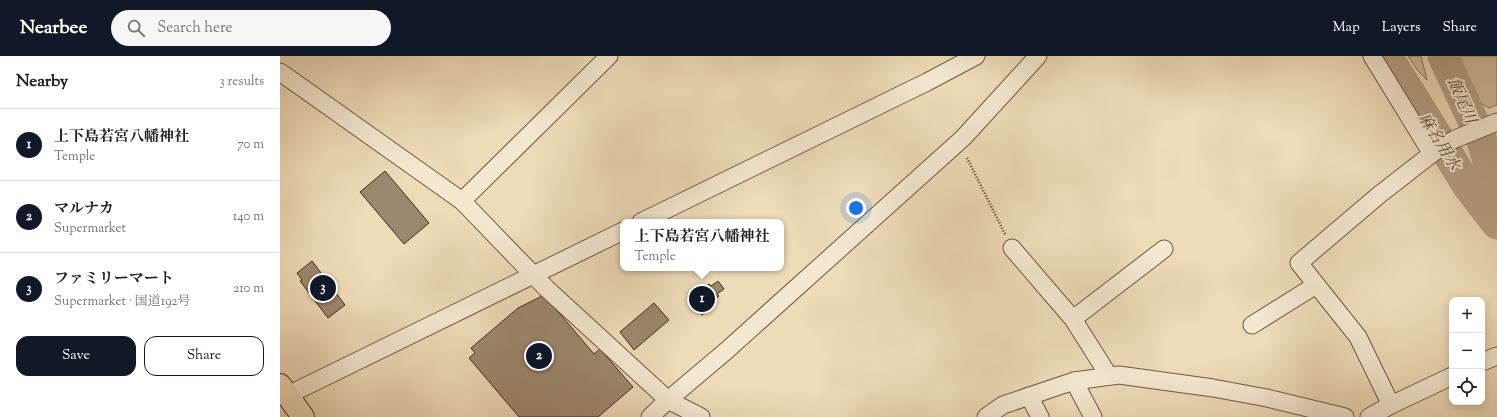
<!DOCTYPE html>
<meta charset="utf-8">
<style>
body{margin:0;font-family:"Sorts Mill Goudy","Noto Serif JP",serif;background:#f6f6f6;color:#202124}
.controls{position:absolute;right:12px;bottom:12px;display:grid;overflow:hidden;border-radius:8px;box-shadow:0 2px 10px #0003}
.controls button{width:36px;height:36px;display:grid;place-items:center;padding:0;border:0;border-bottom:1px solid #e0e0e0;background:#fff;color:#202124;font:20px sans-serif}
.you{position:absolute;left:576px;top:152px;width:14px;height:14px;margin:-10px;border:3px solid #fff;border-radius:50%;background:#1a73e8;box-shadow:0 0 0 6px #1a73e833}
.badge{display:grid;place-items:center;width:26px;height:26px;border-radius:50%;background:#111827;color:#fff;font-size:13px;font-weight:700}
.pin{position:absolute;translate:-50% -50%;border:2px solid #fff;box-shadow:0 1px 4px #0006}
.popup{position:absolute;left:340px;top:163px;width:164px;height:52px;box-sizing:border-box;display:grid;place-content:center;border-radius:8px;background:#fff;filter:drop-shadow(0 1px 3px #0005);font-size:13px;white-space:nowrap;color:#757577}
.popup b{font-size:15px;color:#202124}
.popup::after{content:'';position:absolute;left:50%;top:100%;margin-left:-8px;border:8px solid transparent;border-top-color:#fff}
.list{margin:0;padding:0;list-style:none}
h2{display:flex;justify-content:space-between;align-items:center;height:52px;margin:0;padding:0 16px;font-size:17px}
h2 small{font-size:13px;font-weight:400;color:#757577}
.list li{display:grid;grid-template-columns:26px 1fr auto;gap:12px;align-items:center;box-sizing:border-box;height:72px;padding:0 16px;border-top:1px solid #e0e0e0}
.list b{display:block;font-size:15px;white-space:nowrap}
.list p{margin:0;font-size:13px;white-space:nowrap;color:#757577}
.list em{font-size:13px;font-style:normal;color:#757577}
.actions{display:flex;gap:8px;padding:12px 16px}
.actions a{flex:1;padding:9px 0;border:1px solid #111827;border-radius:12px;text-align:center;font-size:14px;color:#111827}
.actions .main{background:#111827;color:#fff}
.icon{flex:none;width:22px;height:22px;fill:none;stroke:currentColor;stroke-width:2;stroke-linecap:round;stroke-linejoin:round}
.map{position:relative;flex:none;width:1217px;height:361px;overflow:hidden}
header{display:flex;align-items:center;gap:24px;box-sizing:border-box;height:56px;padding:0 20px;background:#111827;color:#fff}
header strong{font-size:19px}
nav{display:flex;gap:22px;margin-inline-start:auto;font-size:14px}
.search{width:280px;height:36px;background:#f6f6f6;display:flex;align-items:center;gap:10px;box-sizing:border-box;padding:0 14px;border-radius:22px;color:#757577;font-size:15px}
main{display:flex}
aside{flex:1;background:#fff}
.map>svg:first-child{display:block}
.green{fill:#d1bd9e;stroke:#8c745e}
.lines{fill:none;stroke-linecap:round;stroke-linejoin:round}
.river{stroke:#b59f83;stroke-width:31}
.building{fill:#9d876e;stroke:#462b1d}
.minor-casing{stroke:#705744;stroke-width:19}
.highway-casing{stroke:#462b1d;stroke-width:24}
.path{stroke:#462b1d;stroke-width:2.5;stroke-dasharray:1 2;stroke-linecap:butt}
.minor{stroke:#f4e8d1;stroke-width:17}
.highway{stroke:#eedbb8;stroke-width:22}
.labels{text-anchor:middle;stroke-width:4;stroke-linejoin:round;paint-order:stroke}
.water-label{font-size:16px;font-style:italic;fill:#624836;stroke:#f4e8d1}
</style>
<header>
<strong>Nearbee</strong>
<div class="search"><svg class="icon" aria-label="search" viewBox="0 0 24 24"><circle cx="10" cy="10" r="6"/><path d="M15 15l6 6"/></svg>Search here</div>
<nav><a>Map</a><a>Layers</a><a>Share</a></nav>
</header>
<main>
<aside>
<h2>Nearby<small>3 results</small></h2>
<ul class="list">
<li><span class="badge">1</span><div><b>上下島若宮八幡神社</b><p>Temple</p></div><em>70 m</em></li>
<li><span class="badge">2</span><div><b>マルナカ</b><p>Supermarket</p></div><em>140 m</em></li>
<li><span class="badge">3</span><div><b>ファミリーマート</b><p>Supermarket · 国道192号</p></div><em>210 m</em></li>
</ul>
<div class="actions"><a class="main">Save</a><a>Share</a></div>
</aside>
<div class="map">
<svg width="1217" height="361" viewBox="0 0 1217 361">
<rect width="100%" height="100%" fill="#eedbb8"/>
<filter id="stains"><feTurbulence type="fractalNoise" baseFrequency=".005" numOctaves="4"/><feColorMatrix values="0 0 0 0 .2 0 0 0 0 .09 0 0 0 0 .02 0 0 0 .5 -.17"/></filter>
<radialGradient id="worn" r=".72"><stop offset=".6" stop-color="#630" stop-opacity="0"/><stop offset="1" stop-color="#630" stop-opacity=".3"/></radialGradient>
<g class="green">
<path d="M1128 0H1141L1147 24 1138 15Z"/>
<path d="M1180 0H1217V49L1209 52 1195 44Z"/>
</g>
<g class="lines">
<g class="river">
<path d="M1107 0 1147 64 1187 129 1217 168"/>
<path d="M1163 0 1201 82 1217 134"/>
</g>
</g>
<g class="building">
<path d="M105 115 149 167 124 188 80 136Z"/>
<path d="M32 205 65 249 48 262 20 225 22 224 17 217Z"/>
<path d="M438 225 444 233 437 238 439 240 431 246 433 250 422 259 418 254 416 255 410 247 411 246 407 241 419 232 421 234 429 228 431 230Z"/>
<path d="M264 239 314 298 320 293 353 331 318 361H239L189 302 195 297 191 292 238 252Z"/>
<path d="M374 247 389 264 354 294 340 276Z"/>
</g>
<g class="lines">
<g class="minor-casing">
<g id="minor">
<path d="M1092 0 1152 98"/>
<path d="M0 16 182 145 266 232 388 344 421 361"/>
<path d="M182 145 329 0"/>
<path d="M361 166 647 26 696 0"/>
<path d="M732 192 793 263 829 320"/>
<path d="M793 263 884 193"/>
<path d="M972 269 1036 229"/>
<path d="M1202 306 1217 300"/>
<path d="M794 325 813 361"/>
<path d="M8 339 343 175"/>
<path d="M749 340 760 361"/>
<path d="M1111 349 1078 281 1019 207 1099 139 1158 93 1175 83 1217 66"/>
<path d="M370 361 388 344 446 295 683 82 758 0"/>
<path d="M706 361 723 349 794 325 839 319 933 332 987 342 1065 361"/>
<path d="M1089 361 1111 349 1172 320"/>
</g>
</g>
<g class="highway-casing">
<path id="highway" d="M0 329 23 361"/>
</g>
<path class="path" d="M687 102 725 178"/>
<use href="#minor" class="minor"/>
<use href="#highway" class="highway"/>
</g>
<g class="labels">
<g class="water-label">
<text transform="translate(1183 44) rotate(66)" y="6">飯尾川</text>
<text transform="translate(1160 85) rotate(58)" y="6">麻名用水</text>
</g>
</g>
<rect width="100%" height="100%" filter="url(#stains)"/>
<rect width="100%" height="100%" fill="url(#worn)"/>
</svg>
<div class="controls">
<button>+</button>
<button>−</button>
<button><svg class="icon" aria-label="locate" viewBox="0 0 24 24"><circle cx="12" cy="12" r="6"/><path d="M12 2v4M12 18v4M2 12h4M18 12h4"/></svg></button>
</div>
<div class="you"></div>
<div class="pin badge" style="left:422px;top:243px">1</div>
<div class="popup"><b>上下島若宮八幡神社</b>Temple</div>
<div class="pin badge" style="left:259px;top:300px">2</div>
<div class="pin badge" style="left:43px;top:232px">3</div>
</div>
</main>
